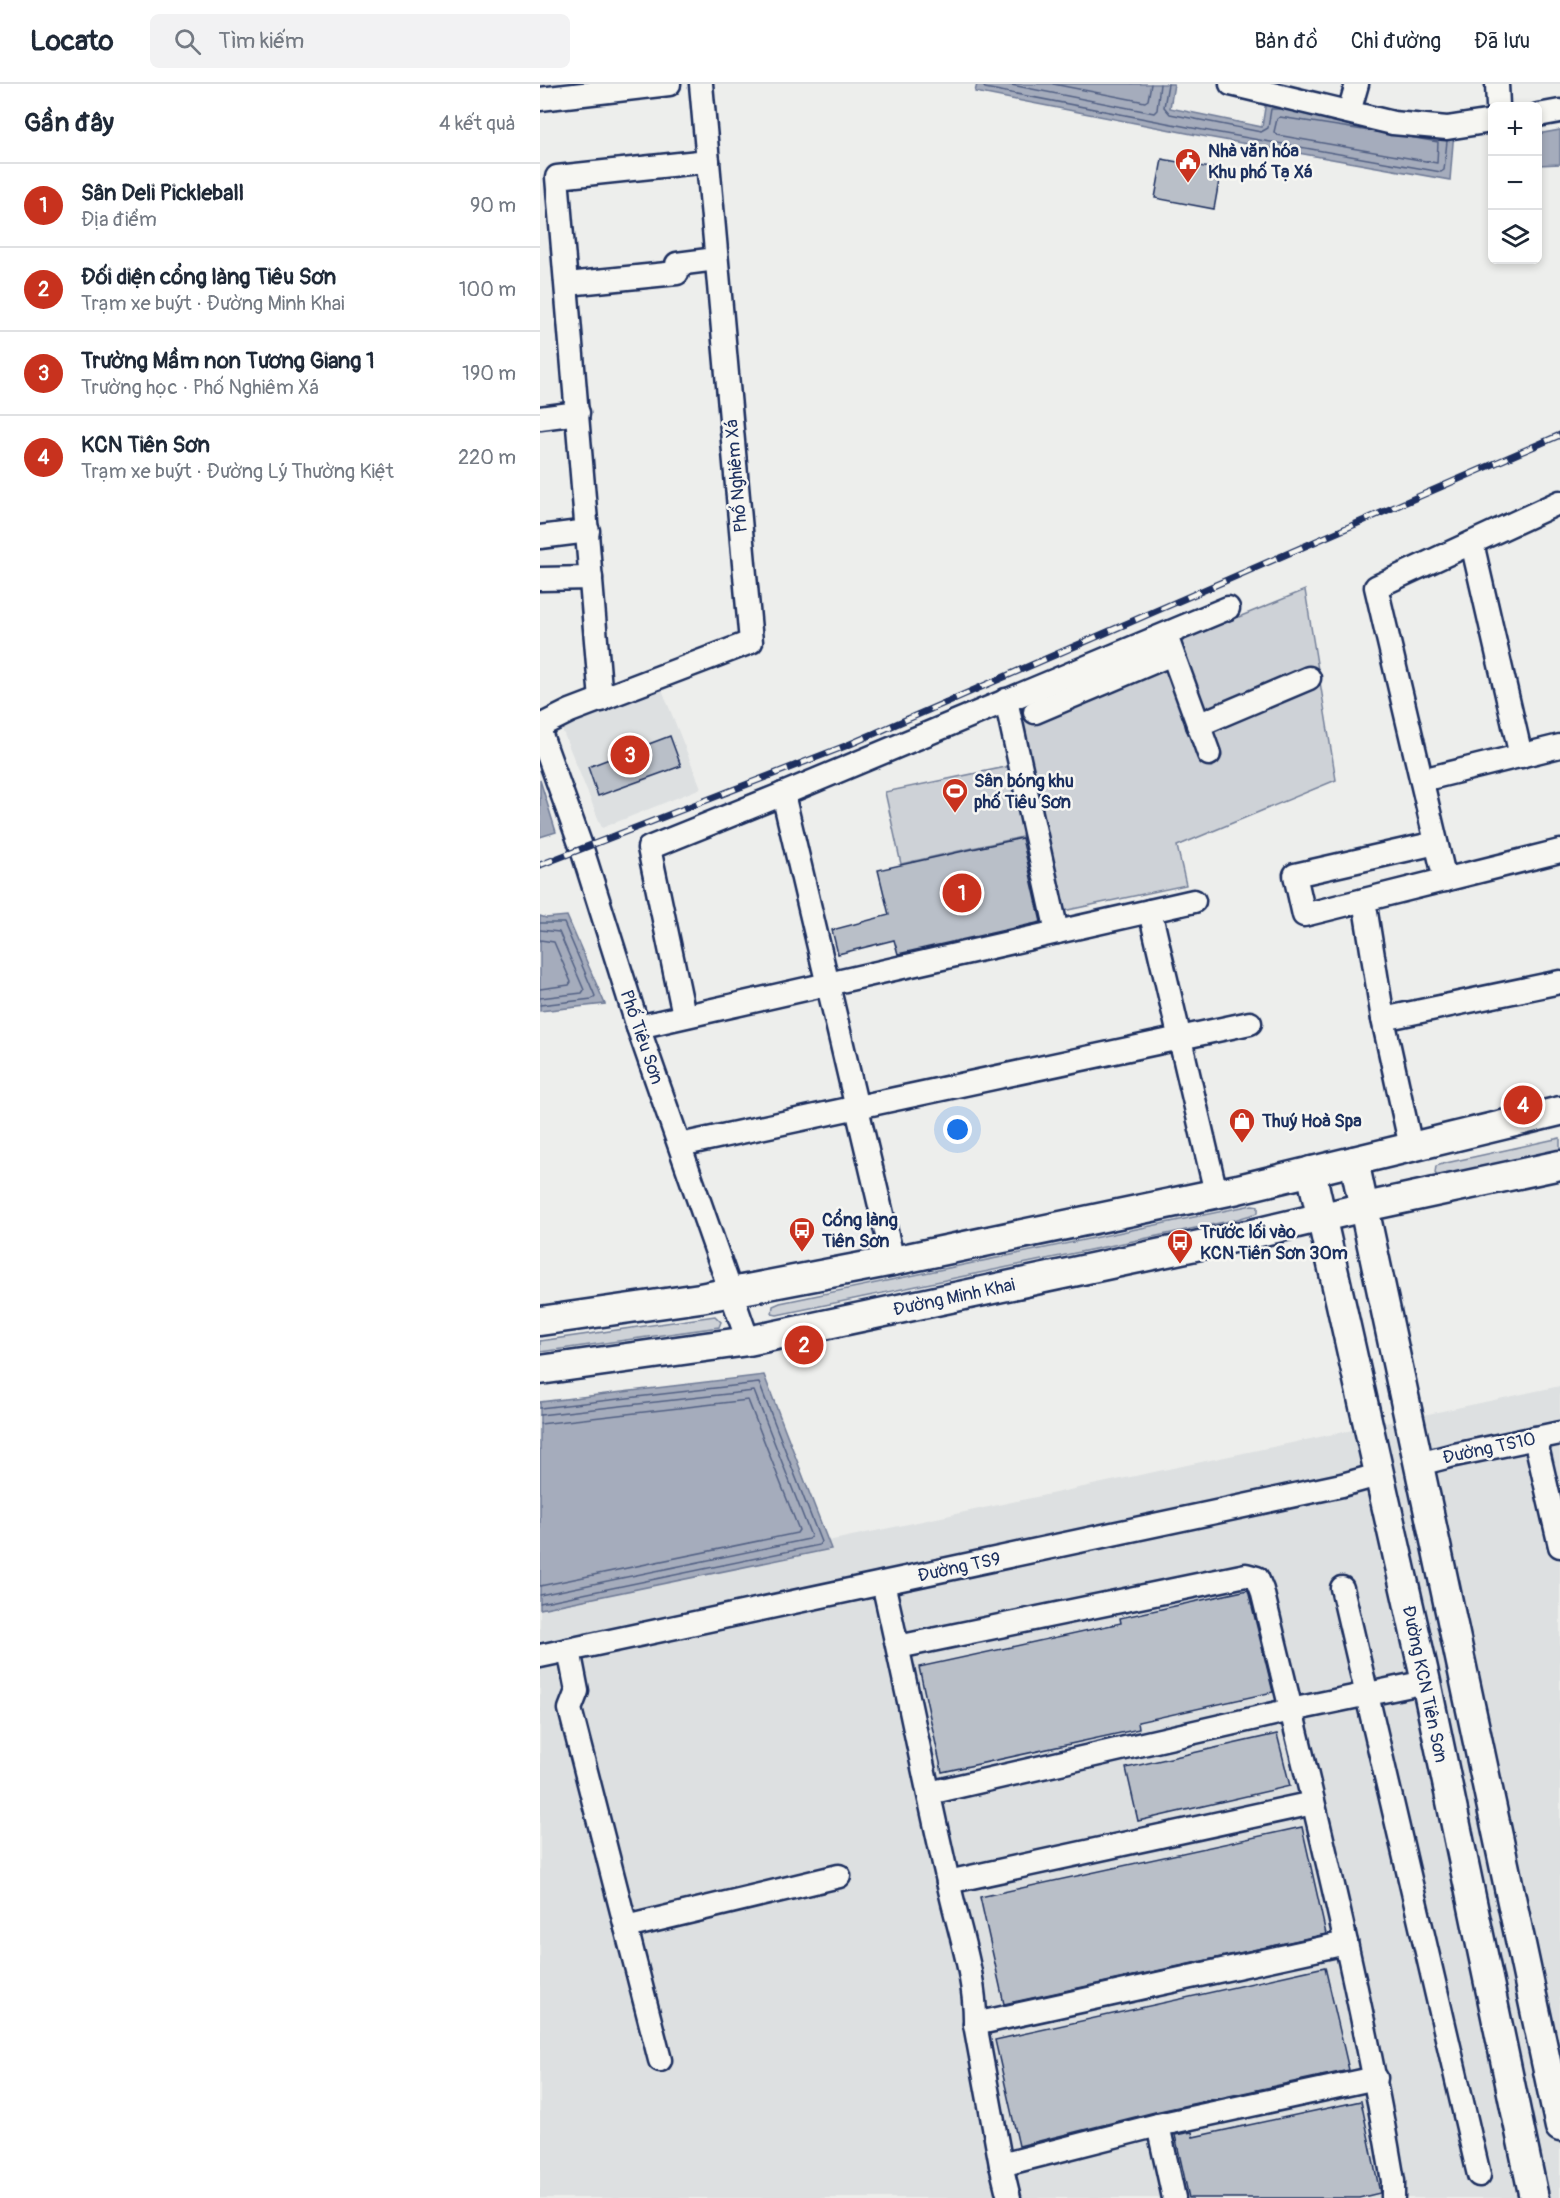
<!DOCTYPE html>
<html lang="vi">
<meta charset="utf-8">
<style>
body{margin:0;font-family:Pangolin,sans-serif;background:#f2f2f3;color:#1f2937}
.controls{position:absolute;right:18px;top:18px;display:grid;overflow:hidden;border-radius:9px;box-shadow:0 3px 9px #0003}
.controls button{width:54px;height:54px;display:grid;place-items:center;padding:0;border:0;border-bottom:2px solid #e0e1e3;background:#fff;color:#1f2937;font:30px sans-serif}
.you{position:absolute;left:418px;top:1046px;width:21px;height:21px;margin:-15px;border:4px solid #fff;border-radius:50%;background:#1a73e8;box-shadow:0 0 0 9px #1a73e833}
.badge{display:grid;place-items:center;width:39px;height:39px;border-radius:50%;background:#c8321e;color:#fff;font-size:20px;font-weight:700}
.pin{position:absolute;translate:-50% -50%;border:3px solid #fff;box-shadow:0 2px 6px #0006}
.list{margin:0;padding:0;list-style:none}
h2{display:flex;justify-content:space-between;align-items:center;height:78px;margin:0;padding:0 24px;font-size:26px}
h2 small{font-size:20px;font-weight:400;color:#747a83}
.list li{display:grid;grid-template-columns:39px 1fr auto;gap:18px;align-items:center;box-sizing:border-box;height:84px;padding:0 24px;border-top:2px solid #e0e1e3}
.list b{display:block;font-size:22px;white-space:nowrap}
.list p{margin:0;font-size:20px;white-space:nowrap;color:#747a83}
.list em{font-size:20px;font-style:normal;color:#747a83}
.icon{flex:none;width:33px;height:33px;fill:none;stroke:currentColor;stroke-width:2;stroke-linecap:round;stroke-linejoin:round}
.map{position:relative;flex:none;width:1020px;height:2114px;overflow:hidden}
header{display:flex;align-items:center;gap:36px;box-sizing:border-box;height:84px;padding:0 30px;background:#fff;border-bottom:2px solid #e0e1e3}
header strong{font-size:28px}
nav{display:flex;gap:33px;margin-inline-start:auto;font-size:21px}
.search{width:420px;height:54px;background:#f2f2f3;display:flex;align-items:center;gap:15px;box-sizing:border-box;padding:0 21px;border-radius:9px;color:#747a83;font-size:22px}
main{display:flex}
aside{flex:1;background:#fff}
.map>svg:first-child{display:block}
.built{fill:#dde0e1}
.green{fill:#ced2d7;stroke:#74809a;stroke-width:1.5}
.water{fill:#a5acbc;stroke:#6e7a96;stroke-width:1.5}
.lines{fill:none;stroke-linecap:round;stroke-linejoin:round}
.shore{stroke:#526184;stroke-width:1.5}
.building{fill:#b9bfc8;stroke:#1b2f5e;stroke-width:1.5}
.minor-casing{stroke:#1b2f5e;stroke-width:27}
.major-casing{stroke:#1b2f5e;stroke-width:33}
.minor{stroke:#f6f6f2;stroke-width:22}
.major{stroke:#f6f6f2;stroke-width:28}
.rail-casing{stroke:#1b2f5e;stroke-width:7}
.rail{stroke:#f6f6f2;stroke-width:4.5;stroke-dasharray:14;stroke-linecap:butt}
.labels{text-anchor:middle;stroke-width:5;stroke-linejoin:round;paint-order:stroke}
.poi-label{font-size:18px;font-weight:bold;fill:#1b2f5e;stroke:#f6f6f2;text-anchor:start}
.street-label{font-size:18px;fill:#1b2f5e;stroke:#f6f6f2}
</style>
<header>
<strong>Locato</strong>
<div class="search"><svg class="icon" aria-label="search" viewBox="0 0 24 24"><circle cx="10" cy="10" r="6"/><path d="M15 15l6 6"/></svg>Tìm kiếm</div>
<nav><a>Bản đồ</a><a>Chỉ đường</a><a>Đã lưu</a></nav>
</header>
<main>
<aside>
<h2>Gần đây<small>4 kết quả</small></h2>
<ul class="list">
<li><span class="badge">1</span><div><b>Sân Deli Pickleball</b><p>Địa điểm</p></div><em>90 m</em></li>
<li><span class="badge">2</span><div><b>Đối diện cổng làng Tiêu Sơn</b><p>Trạm xe buýt · Đường Minh Khai</p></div><em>100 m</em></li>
<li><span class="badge">3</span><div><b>Trường Mầm non Tương Giang 1</b><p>Trường học · Phố Nghiêm Xá</p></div><em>190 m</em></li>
<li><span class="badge">4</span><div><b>KCN Tiên Sơn</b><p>Trạm xe buýt · Đường Lý Thường Kiệt</p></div><em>220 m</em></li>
</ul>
</aside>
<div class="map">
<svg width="1020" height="2114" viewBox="0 0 1020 2114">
<rect width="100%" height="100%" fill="#edeeec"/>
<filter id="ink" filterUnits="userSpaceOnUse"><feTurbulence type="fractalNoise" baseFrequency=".0167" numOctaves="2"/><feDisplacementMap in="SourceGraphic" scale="12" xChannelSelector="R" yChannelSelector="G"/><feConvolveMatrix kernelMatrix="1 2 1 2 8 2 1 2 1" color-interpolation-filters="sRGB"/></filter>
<g filter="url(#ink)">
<g class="built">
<path d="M119 598 161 704 62 744 19 638Z"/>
<path d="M1020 1302V2114H0V1518Z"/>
</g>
<g class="green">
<path d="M765 506 796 696 637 762 646 801 523 827 478 629 480 622Z"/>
<path d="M471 682 486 752 361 780 345 708Z"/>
<path d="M1020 1054V1066L901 1092H897L895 1089 896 1082 906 1079Z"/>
<path d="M712 1121 718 1122V1129L694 1136 237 1231 232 1230 233 1222 240 1219Z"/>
<path d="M175 1232 181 1238 179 1243 0 1268V1257Z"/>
</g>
<g class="water">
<path d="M437 0H634L630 24 722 43 726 17 914 47 910 96 662 52 435 8Z"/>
<path d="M1020 46V80L998 81V50Z"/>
<path d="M0 696 16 748 0 753Z"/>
<path d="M0 832 6 834 27 832 65 920 0 927Z"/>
<path d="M224 1291 291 1465 0 1525V1318Z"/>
</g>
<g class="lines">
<g class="shore">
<path d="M442 0 445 4 663 46 901 88 904 86 907 57"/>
<path d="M466 0 614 29 617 26 620 0"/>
<path d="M513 0 605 18 608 16 611 0"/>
<path d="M628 0 624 23 630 30 721 48 728 44 731 25H742"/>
<path d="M836 48 740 33 737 35 734 48 737 51 897 79 898 58 869 53"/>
<path d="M0 839H24L55 912 52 915 0 921"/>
<path d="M0 846 19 848 44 906 42 909 0 914"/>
<path d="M0 856 14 858 31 898 29 901 0 905"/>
<path d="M0 1324 219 1299 281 1458 279 1461 0 1519"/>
<path d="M0 1331 214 1307 271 1452 269 1455 0 1511"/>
<path d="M0 1340 208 1316 259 1446 257 1449 0 1502"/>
</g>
</g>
<g class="building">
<path d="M622 75 681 86 674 125 615 114Z"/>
<path d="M130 652 141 682 58 712 48 683Z"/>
<path d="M482 754 501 838 358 870 354 856 298 870 292 846 349 831 338 786Z"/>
<path d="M708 1506 733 1608 598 1638 599 1645 402 1688 379 1583 581 1539 580 1534Z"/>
<path d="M737 1650 750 1702 598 1737 586 1684Z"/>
<path d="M762 1743 786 1850 464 1920 440 1813Z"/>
<path d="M785 1883 809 1986 615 2028 479 2062 455 1956Z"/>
<path d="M821 2017 840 2109 819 2114H649L635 2051 652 2048 653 2053Z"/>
</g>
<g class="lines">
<g class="minor-casing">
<g id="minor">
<path d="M691 0 853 39 907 44 952 37"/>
<path d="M957 0 958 22"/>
<path d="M0 15 129 0"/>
<path d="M809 28 817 0"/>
<path d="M998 31 1020 27"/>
<path d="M27 200 137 189V180L176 175"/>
<path d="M0 334 38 329"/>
<path d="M0 453 48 447"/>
<path d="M932 459 981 672"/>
<path d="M0 495 51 494"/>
<path d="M628 557 669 670"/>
<path d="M61 616 17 93 168 77"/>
<path d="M466 616 517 848"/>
<path d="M495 628 632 570"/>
<path d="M658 641 769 594"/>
<path d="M0 642 30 627 211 558 161 0"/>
<path d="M0 648 42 765 98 943 208 1257"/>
<path d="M882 696 1020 662"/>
<path d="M243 710 353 1177"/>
<path d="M905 796 836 503 1020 418"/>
<path d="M824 816 764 831 755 791 896 759"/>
<path d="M610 827 676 1109"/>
<path d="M144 931 109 764 243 710 688 524"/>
<path d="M843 935 1020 898"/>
<path d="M98 943 654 817"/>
<path d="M140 1061 710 939"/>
<path d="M871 1063 843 935 824 816 1020 767"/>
<path d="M995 1354 1020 1462"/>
<path d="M879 1380 910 1372 1020 1349"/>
<path d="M343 1499C366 1598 385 1698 408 1797 418 1844 436 1892 435 1940L461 2081 469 2114"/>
<path d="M802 1504 939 2091"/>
<path d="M358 1563 706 1491 717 1494 722 1506C769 1702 820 1898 853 2097V2114"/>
<path d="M29 1566 37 1607 30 1625 120 1976"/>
<path d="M0 1572 802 1401 838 1391"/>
<path d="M389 1709 751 1626 886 1598"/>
<path d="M408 1798 773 1719"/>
<path d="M86 1843 299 1792"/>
<path d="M435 1940 806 1859"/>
<path d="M618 2041 634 2114"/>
<path d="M461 2081 618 2041 836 1994"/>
</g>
</g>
<g class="major-casing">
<g id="major">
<path d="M814 1077 1020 2043"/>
<path d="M771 1087 886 1598 994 2114"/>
<path d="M0 1237 160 1214 353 1177 698 1105 1020 1027"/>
<path d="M0 1286 208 1257 707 1151 825 1123 1020 1081"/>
</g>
</g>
<use href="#minor" class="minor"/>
<use href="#major" class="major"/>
<g class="rail-casing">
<path id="rail" d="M0 781 308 661 1020 351"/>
</g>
<use href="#rail" class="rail"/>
</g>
</g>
<defs>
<g id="civic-pin" transform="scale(1.35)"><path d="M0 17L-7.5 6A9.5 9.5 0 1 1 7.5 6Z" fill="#c8321e" stroke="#f6f6f2"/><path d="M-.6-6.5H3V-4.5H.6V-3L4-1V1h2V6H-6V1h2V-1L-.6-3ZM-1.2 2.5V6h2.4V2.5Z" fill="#fff"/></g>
<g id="stadium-pin" transform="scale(1.35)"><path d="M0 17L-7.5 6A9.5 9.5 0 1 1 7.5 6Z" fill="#c8321e" stroke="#f6f6f2"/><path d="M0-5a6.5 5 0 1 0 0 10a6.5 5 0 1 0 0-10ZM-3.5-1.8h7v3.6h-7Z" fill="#fff"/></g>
<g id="shop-pin" transform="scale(1.35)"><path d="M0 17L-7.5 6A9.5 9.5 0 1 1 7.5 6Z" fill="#c8321e" stroke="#f6f6f2"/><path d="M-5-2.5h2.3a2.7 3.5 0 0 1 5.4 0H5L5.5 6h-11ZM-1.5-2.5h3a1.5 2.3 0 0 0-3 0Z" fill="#fff"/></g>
<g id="bus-pin" transform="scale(1.35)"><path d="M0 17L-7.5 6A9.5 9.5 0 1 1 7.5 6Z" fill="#c8321e" stroke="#f6f6f2"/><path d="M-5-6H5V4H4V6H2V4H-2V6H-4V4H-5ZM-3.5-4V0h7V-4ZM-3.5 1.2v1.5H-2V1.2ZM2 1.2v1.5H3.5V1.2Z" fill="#fff"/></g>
</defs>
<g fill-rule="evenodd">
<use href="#civic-pin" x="648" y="77"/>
<use href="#stadium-pin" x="415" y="707"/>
<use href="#shop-pin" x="702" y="1037"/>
<use href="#bus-pin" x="262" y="1146"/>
<use href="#bus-pin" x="640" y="1158"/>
</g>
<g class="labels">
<g class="poi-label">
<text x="668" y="73">Nhà văn hóa<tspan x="668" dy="21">Khu phố Tạ Xá</tspan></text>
<text x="434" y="703">Sân bóng khu<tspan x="434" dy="21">phố Tiêu Sơn</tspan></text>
<text x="722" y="1043">Thuý Hoà Spa</text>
<text x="282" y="1142">Cổng làng<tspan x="282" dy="21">Tiên Sơn</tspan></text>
<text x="660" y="1154">Trước lối vào<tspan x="660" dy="21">KCN Tiên Sơn 30m</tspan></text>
</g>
<g class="street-label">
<text transform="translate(196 392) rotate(-95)" y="6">Phố Nghiêm Xá</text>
<text transform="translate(102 953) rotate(71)" y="6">Phố Tiêu Sơn</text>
<text transform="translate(414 1213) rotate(-12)" y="6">Đường Minh Khai</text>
<text transform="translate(949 1364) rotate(-12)" y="6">Đường TS10</text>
<text transform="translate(419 1483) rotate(-12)" y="6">Đường TS9</text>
<text transform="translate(885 1600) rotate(78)" y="6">Đường KCN Tiên Sơn</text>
</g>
</g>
</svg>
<div class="controls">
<button>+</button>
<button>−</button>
<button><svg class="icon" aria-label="layers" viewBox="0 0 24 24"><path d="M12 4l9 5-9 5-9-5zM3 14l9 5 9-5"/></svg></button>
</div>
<div class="you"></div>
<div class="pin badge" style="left:422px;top:809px">1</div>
<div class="pin badge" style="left:264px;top:1261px">2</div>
<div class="pin badge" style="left:90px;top:671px">3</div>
<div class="pin badge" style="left:983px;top:1021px">4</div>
</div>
</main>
